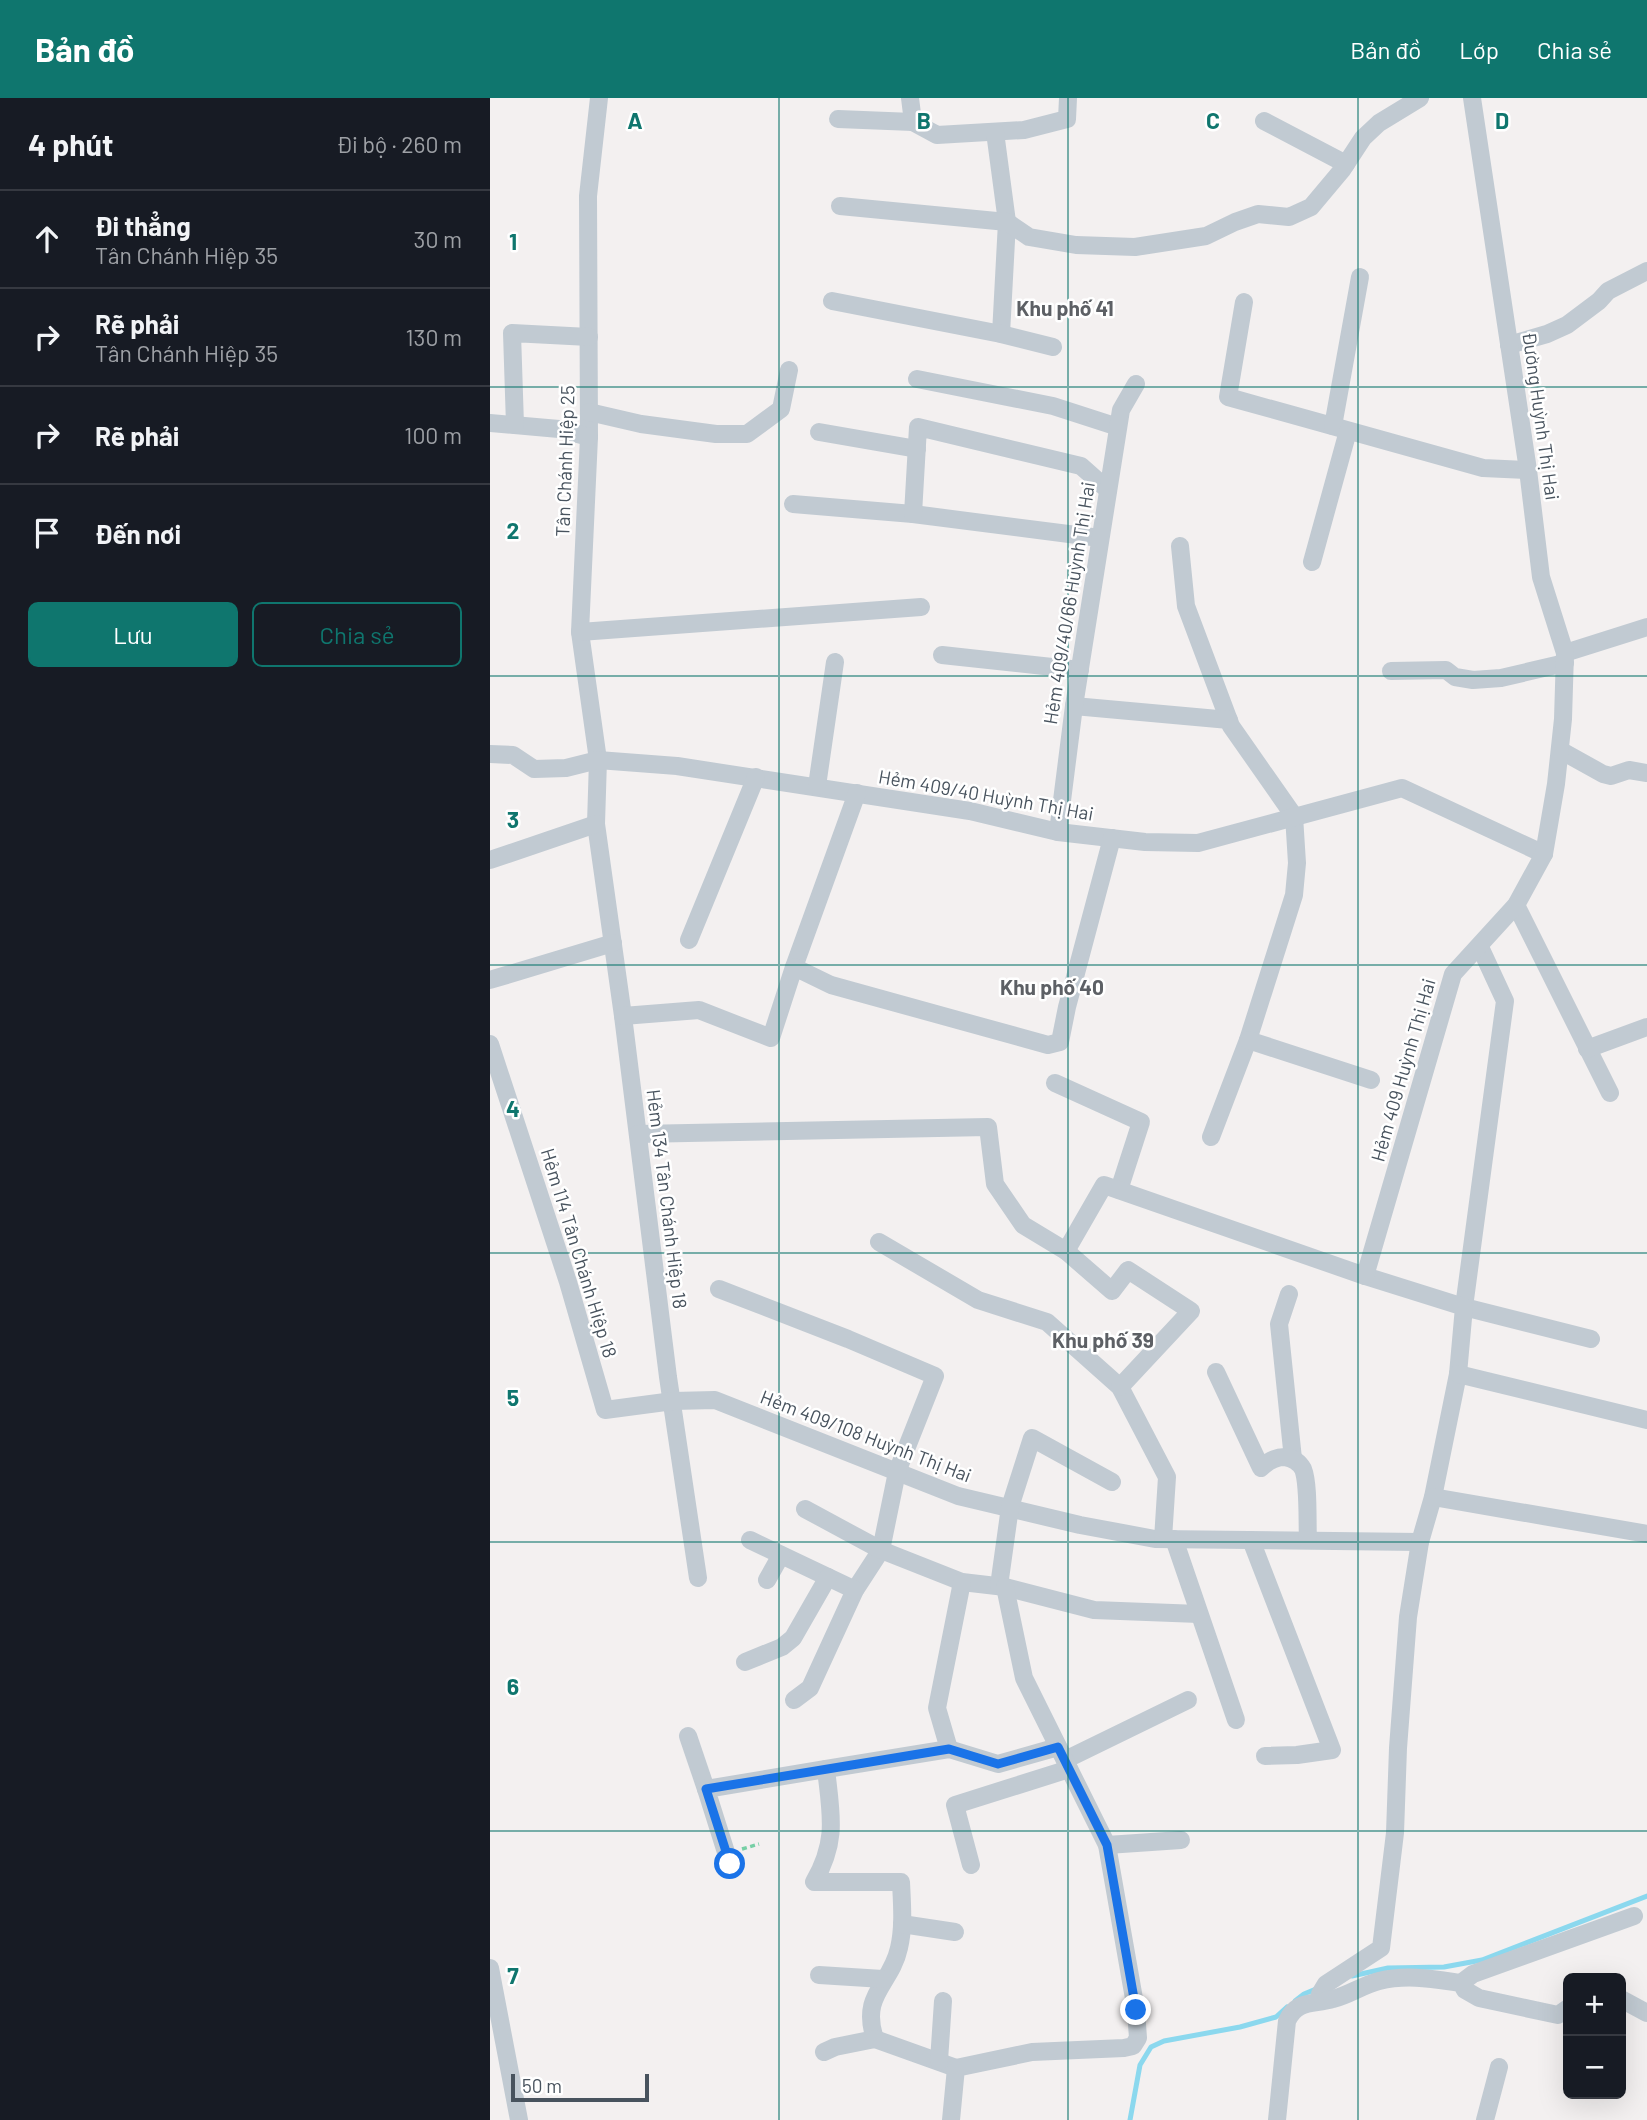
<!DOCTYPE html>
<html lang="vi">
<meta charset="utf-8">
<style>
body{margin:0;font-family:Barlow,sans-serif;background:#20242c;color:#f1f3f6}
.controls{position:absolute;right:21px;bottom:21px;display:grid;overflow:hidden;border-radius:10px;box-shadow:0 7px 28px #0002}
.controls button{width:63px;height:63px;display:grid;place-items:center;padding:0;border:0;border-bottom:2px solid #363941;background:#171b24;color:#f1f3f6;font:35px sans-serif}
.scale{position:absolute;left:21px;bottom:18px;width:138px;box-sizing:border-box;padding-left:7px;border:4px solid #48535e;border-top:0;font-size:19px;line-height:24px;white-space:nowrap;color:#48535e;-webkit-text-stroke:5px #fff;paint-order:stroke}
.stop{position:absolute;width:21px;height:21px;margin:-16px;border:5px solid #1a73e8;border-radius:50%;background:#fff}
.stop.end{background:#1a73e8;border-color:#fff;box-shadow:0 2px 7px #0008}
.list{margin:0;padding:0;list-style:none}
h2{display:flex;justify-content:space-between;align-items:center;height:91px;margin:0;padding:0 28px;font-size:30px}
h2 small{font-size:23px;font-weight:400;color:#9ea1a6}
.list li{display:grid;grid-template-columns:46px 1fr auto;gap:21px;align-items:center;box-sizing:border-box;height:98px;padding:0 28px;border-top:2px solid #363941}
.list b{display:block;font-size:26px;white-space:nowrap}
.list p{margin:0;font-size:23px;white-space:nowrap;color:#9ea1a6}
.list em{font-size:23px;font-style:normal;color:#9ea1a6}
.actions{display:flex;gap:14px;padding:21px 28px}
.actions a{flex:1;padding:16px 0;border:2px solid #0f766e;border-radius:10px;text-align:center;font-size:24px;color:#0f766e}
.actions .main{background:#0f766e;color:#fff}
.icon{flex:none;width:38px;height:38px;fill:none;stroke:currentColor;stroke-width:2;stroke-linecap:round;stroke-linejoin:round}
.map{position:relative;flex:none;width:1157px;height:2022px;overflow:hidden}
header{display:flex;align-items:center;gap:42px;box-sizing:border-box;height:98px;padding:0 35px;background:#0f766e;color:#fff}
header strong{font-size:33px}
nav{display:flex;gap:38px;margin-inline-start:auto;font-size:24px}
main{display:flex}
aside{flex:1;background:#171b24}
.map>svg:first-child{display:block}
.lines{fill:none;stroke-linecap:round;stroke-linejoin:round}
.stream{stroke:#8bd8ee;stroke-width:5}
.path{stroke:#76cfa5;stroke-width:3.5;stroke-dasharray:5 3.5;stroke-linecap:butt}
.minor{stroke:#c1cad2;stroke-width:18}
.route{stroke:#1a73e8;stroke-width:9}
.grid{fill:none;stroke:#0f766e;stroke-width:2;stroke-opacity:0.55}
.labels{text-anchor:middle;stroke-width:5;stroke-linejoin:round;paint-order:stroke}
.street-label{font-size:19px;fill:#48535e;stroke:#fff}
.neighbourhood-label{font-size:21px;font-weight:bold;fill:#5d6065;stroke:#fff}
.grid-label{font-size:23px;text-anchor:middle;font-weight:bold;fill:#0f766e;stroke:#fff;stroke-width:5;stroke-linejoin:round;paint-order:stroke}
</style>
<header>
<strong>Bản đồ</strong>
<nav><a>Bản đồ</a><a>Lớp</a><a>Chia sẻ</a></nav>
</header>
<main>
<aside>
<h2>4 phút<small>Đi bộ · 260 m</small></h2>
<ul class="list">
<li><svg class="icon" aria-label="ahead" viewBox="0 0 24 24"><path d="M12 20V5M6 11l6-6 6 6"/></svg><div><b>Đi thẳng</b><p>Tân Chánh Hiệp 35</p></div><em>30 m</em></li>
<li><svg class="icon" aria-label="right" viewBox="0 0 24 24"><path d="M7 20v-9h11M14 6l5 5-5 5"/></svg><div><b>Rẽ phải</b><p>Tân Chánh Hiệp 35</p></div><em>130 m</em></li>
<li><svg class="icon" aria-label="right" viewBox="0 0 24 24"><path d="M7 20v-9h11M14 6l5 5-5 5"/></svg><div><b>Rẽ phải</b></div><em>100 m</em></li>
<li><svg class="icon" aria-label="arrive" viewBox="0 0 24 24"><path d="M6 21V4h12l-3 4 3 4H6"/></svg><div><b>Đến nơi</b></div></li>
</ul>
<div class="actions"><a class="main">Lưu</a><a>Chia sẻ</a></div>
</aside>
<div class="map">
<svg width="1157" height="2022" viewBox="0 0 1157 2022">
<rect width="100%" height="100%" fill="#f3f0f0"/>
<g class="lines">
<g class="stream">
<path d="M862 1878 898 1870 954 1869 992 1862 1157 1798"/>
<path d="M805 1903 814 1896 826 1891"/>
<path d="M640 2022 650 1967 661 1949 674 1943 750 1929 786 1919 797 1909"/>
</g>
<path class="path" d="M252 1751 269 1746"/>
<g class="minor">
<path d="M109 0 98 98 99 339 90 534 108 662 106 726 133 918 178 1279 208 1480"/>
<path d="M420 0 423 24 447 37 534 32 577 21 578 0"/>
<path d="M348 21 423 24"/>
<path d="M774 23 856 66"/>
<path d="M505 34 517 124 511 236"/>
<path d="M350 108 517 124 539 139 586 147 645 149 716 138 745 124 768 116 799 119 821 109 852 72 873 40 889 25 930 0"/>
<path d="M342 203 511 236 563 249"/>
<path d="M754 204 738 299 993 370 1038 372"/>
<path d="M1019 247 1057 236 1077 227 1109 203 1118 193 1157 173"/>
<path d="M427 281 563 308 628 329"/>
<path d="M99 314 151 326 226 336H257L291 311 299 272"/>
<path d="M0 325 69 331 99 339"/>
<path d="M25 327 22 235 99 239"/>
<path d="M843 328 870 179"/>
<path d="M329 334 427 351"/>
<path d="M303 406 423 416 610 440"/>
<path d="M423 416 428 329 591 368 618 392"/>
<path d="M690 448 696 508 741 628 804 718 807 765 804 797 758 942 721 1039"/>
<path d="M822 464 858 333"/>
<path d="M90 534 431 509"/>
<path d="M1075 555 1157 529"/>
<path d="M452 557 590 572"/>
<path d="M901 573 956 572 965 579 983 582 1011 580 1075 565"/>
<path d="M584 608 739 622"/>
<path d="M1070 652 1113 676 1121 678 1139 672 1157 675"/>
<path d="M0 656 23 657 44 671 76 670 108 662 187 668 480 713 568 734 655 744 708 745 912 690 1054 756"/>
<path d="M327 688 345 564"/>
<path d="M568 734 584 608 631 312 646 286"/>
<path d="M0 762 106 726"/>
<path d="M1026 807 1120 995"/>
<path d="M199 842 266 679"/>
<path d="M990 849 1015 903 974 1209 1101 1241"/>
<path d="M304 869 367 695"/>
<path d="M0 882 123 845"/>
<path d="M133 918 209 912 281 940 304 869 341 887 558 947 570 944 577 909 622 740"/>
<path d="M758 942 881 982"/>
<path d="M0 946 78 1184 115 1312 183 1303 225 1302 468 1398 590 1427 665 1441 930 1444"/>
<path d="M1097 951 1157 929"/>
<path d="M565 985 651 1024 629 1092"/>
<path d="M148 1036 498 1029 505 1086 533 1127 576 1153 614 1087 875 1178 974 1209 968 1276 943 1399 930 1444 918 1519 908 1650 905 1735 891 1850 836 1886 830 1896 831 1902"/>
<path d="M389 1144 488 1202 557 1224 630 1289 677 1379 673 1441"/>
<path d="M576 1153 622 1193 638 1172 701 1213 630 1289"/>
<path d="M875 1178 963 876 1026 807 1054 756 1066 686 1073 621 1075 555 1051 479 1038 372 982 0"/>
<path d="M229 1191 358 1241 445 1278 407 1374 391 1452 365 1492 320 1590 304 1602"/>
<path d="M799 1196 789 1226 803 1361"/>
<path d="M726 1274 771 1370C778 1363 785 1359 795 1359 802 1360 809 1364 813 1371 819 1386 817 1425 818 1442"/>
<path d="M968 1276 1157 1322"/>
<path d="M943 1399 1157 1436"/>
<path d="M315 1411 391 1452 472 1484 515 1489 604 1512 709 1516"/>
<path d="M684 1441 746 1622"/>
<path d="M260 1442 365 1492"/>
<path d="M761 1442 842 1652 807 1657 775 1658"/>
<path d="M277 1482 291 1457"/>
<path d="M509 1488 520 1409 542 1340 622 1384"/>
<path d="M255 1564 292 1549 303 1540 338 1479"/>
<path d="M198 1638 216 1691"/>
<path d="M459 1651 447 1610 472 1484"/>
<path d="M575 1662 698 1602"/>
<path d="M336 1671 459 1651 508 1666 568 1649"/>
<path d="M617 1747 691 1742"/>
<path d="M240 1767 216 1691 336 1671C341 1717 348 1742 324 1784H411C412 1806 414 1829 409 1850 401 1887 370 1896 385 1941"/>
<path d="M481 1767 465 1707 579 1671"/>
<path d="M412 1826 465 1834"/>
<path d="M0 1870 29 2022"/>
<path d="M329 1877 393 1881"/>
<path d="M971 1885 983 1876 1144 1818"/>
<path d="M1131 1901 1157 1915"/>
<path d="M334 1954 345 1949 385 1941 466 1970"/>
<path d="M449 1963 453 1903"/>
<path d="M461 2022 466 1970 542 1954 634 1950 643 1948 648 1940 646 1912 617 1747 534 1580 515 1489"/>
<path d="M787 2022 797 1923C807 1901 824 1907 843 1901 859 1897 873 1887 889 1883 917 1876 943 1881 971 1885L975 1892 989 1900 1068 1917 1078 1910"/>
<path d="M995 2022 1009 1969"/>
</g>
</g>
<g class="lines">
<path class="route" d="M240 1766 216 1691 459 1651 508 1666 568 1649 617 1747 646 1912"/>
</g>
<path class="grid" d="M289 0V2022M578 0V2022M868 0V2022M0 289H1157M0 578H1157M0 867H1157M0 1155H1157M0 1444H1157M0 1733H1157"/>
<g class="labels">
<g class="street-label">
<text transform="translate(1051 318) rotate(82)" y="7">Đường Huỳnh Thị Hai</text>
<text transform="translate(75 363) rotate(-88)" y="7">Tân Chánh Hiệp 25</text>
<text transform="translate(579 505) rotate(-81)" y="7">Hẻm 409/40/66 Huỳnh Thị Hai</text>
<text transform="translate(496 697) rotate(10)" y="7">Hẻm 409/40 Huỳnh Thị Hai</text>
<text transform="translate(913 972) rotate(-74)" y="7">Hẻm 409 Huỳnh Thị Hai</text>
<text transform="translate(177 1101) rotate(83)" y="7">Hẻm 134 Tân Chánh Hiệp 18</text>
<text transform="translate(89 1155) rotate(73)" y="7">Hẻm 114 Tân Chánh Hiệp 18</text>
<text transform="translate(376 1338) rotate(21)" y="7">Hẻm 409/108 Huỳnh Thị Hai</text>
</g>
<g class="neighbourhood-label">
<text x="575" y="218">Khu phố 41</text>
<text x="562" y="897">Khu phố 40</text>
<text x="613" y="1250">Khu phố 39</text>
</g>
</g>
<g class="grid-label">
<text x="145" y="31">A</text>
<text x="434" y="31">B</text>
<text x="723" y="31">C</text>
<text x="1012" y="31">D</text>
<text x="23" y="152">1</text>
<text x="23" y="441">2</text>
<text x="23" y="730">3</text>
<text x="23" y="1019">4</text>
<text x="23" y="1308">5</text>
<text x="23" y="1597">6</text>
<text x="23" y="1886">7</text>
</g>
</svg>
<div class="controls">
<button>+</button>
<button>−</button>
</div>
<div class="scale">50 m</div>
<div class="stop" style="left:240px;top:1766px"></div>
<div class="stop end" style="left:646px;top:1912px"></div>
</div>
</main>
